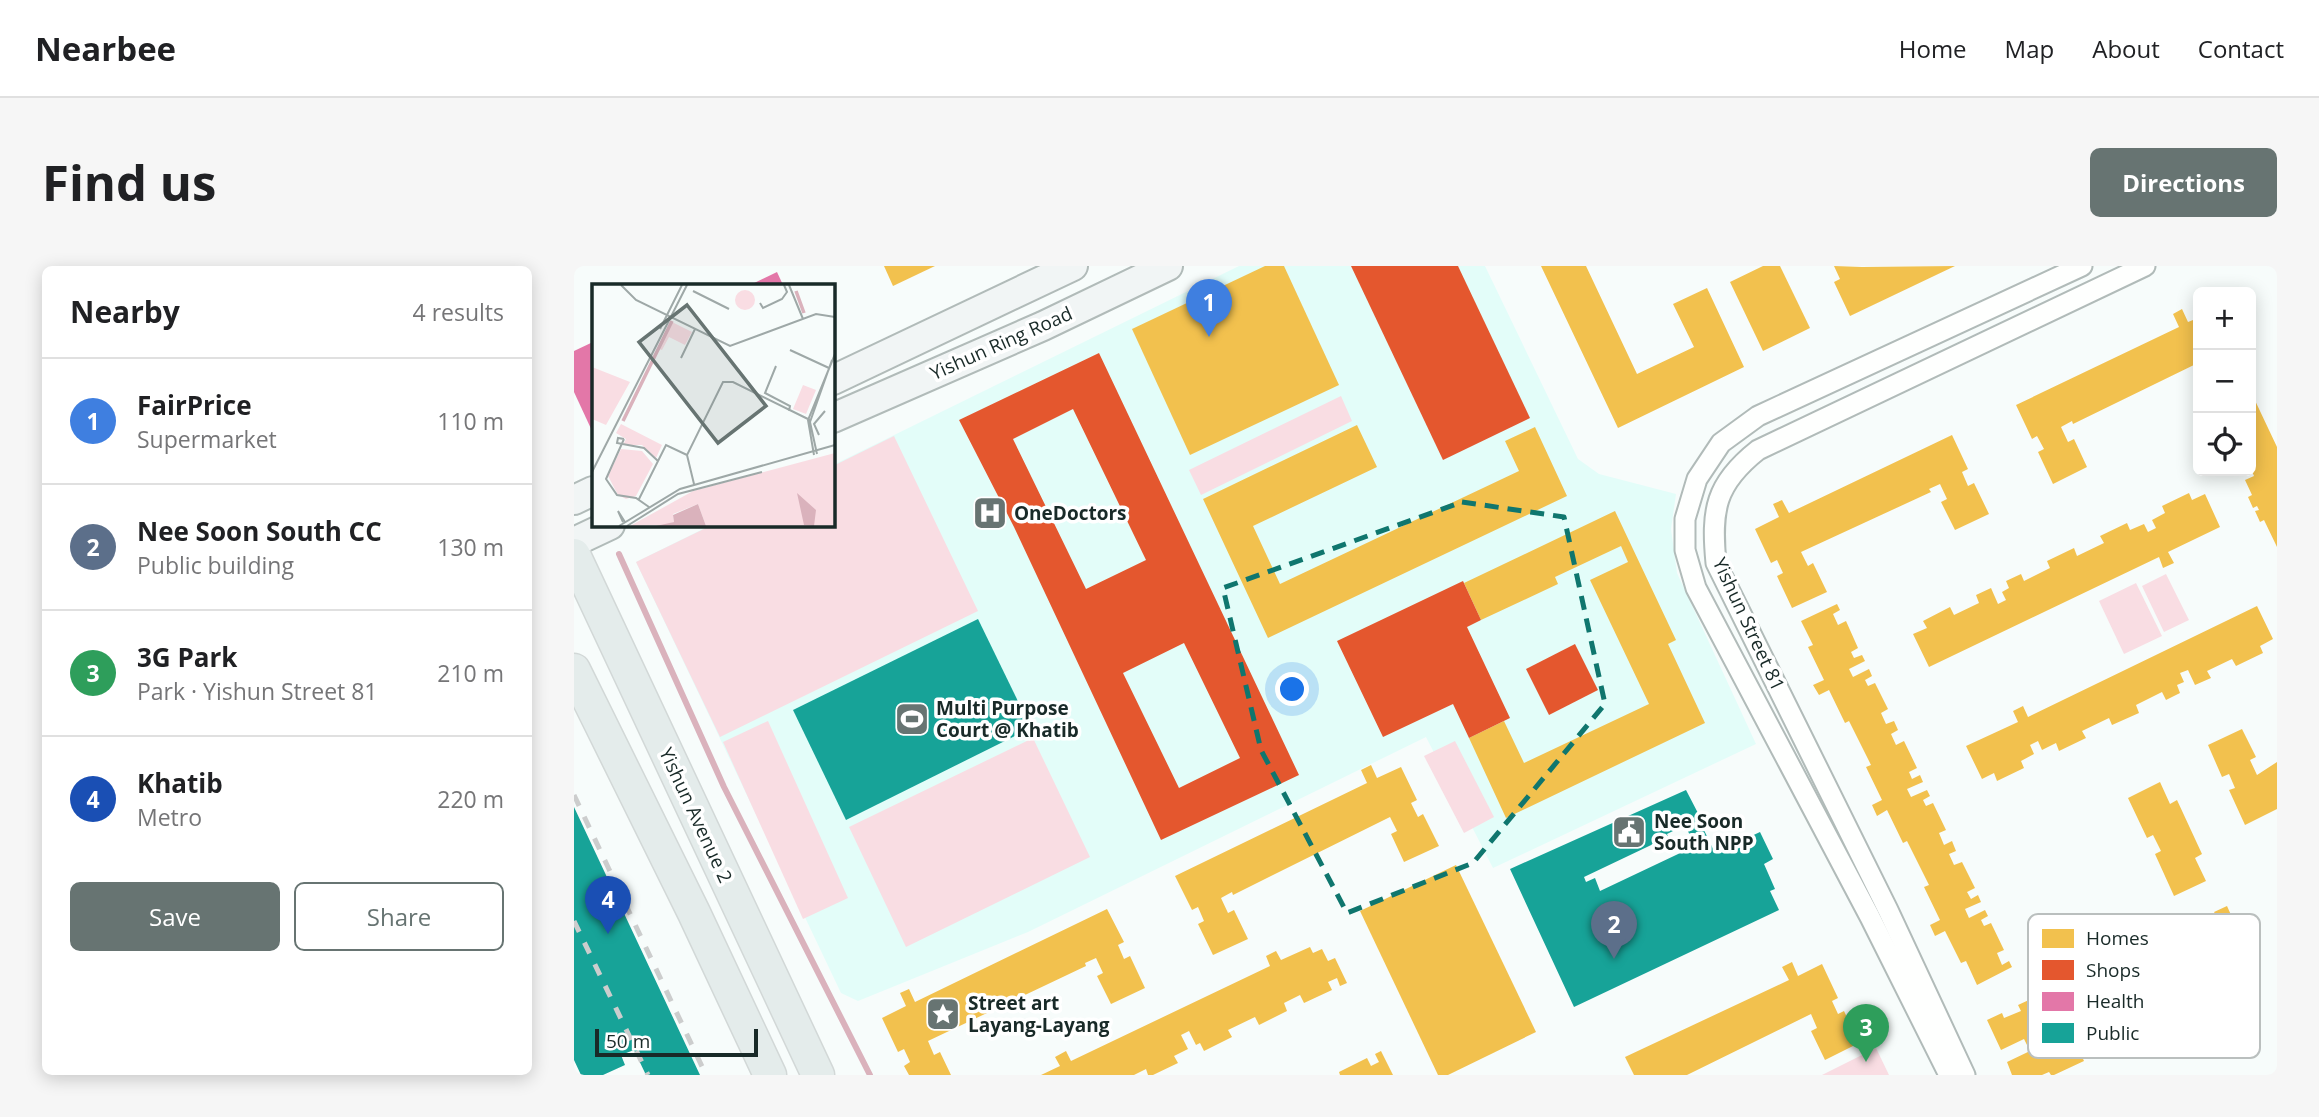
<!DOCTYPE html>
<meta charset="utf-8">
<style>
body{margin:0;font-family:"Open Sans",sans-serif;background:#f6f6f6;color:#202124}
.controls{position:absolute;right:21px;top:21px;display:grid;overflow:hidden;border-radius:10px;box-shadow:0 4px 18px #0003}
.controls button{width:63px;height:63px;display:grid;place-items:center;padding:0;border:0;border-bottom:2px solid #e0e0e0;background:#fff;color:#202124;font:35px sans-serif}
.scale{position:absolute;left:21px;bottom:18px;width:163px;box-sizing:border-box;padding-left:7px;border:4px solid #192a28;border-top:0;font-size:19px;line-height:24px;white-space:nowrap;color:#192a28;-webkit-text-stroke:5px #fff;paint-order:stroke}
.you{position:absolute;left:719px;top:424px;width:24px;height:24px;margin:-18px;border:5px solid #fff;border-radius:50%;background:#1a73e8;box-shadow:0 0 0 10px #1a73e833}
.badge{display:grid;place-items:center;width:46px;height:46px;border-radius:50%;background:#677472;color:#fff;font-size:23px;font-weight:700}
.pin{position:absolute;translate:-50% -58px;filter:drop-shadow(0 2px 4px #0008)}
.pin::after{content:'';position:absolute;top:37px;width:24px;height:21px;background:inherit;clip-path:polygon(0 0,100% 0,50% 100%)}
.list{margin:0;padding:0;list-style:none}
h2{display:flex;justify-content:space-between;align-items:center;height:91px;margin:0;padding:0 28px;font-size:30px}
h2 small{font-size:23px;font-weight:400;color:#757577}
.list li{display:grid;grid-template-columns:46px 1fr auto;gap:21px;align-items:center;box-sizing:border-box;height:126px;padding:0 28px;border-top:2px solid #e0e0e0}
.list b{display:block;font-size:26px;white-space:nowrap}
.list p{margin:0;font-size:23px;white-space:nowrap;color:#757577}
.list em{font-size:23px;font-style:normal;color:#757577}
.actions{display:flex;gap:14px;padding:21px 28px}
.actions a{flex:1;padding:16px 0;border:2px solid #677472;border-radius:10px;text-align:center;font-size:24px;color:#677472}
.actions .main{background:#677472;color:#fff}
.icon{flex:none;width:38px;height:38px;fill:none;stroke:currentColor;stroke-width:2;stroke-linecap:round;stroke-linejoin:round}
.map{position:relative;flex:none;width:1703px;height:809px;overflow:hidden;border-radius:10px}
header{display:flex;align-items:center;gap:42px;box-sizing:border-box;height:98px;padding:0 35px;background:#fff;border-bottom:2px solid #e0e0e0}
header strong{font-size:33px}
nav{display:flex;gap:38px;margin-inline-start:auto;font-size:24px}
.intro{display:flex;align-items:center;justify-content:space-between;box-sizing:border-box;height:168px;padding:0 42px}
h1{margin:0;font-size:49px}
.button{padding:18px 32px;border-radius:10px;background:#677472;color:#fff;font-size:24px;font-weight:700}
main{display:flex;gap:42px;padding:0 42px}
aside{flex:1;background:#fff;border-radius:10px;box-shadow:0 4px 18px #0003}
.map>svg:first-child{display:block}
.built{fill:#e3fdf9}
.green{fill:#f9dde3}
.homes{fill:#f2c14e}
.shops{fill:#e4572e;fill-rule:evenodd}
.health{fill:#e377a8}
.public{fill:#17a398;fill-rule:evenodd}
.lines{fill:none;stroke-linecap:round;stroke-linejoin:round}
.stream{stroke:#dab2bc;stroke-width:6}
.minor-casing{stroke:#b1bbb9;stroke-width:23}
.secondary-casing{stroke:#b1bbb9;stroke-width:32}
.primary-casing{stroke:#d2d8d7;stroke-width:35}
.minor{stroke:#fefffe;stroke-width:19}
.secondary{stroke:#f1f5f5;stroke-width:28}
.primary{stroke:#e4eceb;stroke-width:32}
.rail{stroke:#cccdcd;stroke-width:5;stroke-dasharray:12 12;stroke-linecap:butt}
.marked{fill:none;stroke:#0f766e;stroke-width:5;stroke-dasharray:14 9;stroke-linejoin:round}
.labels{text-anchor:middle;stroke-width:7;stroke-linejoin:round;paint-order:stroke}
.street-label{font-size:19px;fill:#192a28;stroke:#fff}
.poi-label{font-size:19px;font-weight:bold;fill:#192a28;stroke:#fff;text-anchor:start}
.inset-river{fill:none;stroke:#dab2bc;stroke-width:3.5}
.inset-road{fill:none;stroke:#9ea8a7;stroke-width:2}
.view{fill:#677472;fill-opacity:0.15;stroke:#677472;stroke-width:3.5}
.inset-edge{fill:none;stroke:#192a28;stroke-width:3.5}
.key{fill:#fff;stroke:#babfbe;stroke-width:2}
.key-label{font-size:19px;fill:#192a28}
</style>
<header>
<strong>Nearbee</strong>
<nav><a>Home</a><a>Map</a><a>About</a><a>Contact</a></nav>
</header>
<div class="intro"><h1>Find us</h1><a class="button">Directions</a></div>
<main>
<aside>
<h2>Nearby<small>4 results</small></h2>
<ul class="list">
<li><span class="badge" style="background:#3f7fe0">1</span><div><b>FairPrice</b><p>Supermarket</p></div><em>110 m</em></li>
<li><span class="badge" style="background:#5c6f8a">2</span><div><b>Nee Soon South CC</b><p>Public building</p></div><em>130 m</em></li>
<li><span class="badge" style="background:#2e9e5b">3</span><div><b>3G Park</b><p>Park · Yishun Street 81</p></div><em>210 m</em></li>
<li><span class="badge" style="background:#1a4fb4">4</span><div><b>Khatib</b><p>Metro</p></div><em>220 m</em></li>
</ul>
<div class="actions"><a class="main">Save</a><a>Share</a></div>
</aside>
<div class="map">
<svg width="1703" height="809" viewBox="0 0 1703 809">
<rect width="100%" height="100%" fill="#f7fcfb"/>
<path class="built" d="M665 0H911L1004 193 1025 208 1102 228 1097 263 1103 307 1182 478 919 602 852 471 454 666 284 735 267 727 62 296 137 259H259V199Z"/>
<g class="green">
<path d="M767 130 778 155 627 229 615 204Z"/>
<path d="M320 170 404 345 146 471 62 296 138 259H259V200Z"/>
<path d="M1592 308 1615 354 1590 366 1568 320Z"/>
<path d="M1562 317 1588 370 1550 388 1525 335Z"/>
<path d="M194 455 274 632 229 653 149 476Z"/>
<path d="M459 472 516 591 332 681 275 561Z"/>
<path d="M881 475 920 551 890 567 850 490Z"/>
<path d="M1302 782 1315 809H1248Z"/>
</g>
<g class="homes">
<path d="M310 0H361L319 20Z"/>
<path d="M691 0H710L765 119 616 189 558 63Z"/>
<path d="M967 0H1012L1063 108 1120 81 1099 38 1133 22 1170 101 1044 162Z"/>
<path d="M1189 0H1206L1236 62 1189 85 1156 16Z"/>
<path d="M1260 0 1288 1 1381 0 1276 50 1260 16 1266 13Z"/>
<path d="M1608 43 1614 56 1624 52V97L1499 158 1498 155 1487 161 1494 176 1500 173 1513 201 1479 218 1464 186 1470 183 1463 170 1458 173 1442 139 1605 61 1599 48Z"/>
<path d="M1677 126 1703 181V281L1690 254 1686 256 1681 245 1685 244 1683 240 1679 242 1674 231 1678 229 1671 214 1680 210 1677 203Z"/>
<path d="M783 159 803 201 679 260 706 318 945 205 931 175 961 161 993 230 694 372 629 233Z"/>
<path d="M1378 169 1394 203 1388 206 1394 220 1400 217 1415 248 1381 264 1367 236 1373 233 1366 218 1355 223 1357 226 1227 286 1234 300 1239 297 1253 326 1218 342 1203 310 1209 307 1203 294 1197 297 1181 263 1205 251 1199 238 1208 234 1215 247Z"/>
<path d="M1615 227 1618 234 1631 228 1646 261 1594 286 1600 297 1589 302 1585 291 1355 401 1339 368 1353 362 1349 355 1376 341 1380 349 1405 337 1402 329 1417 322 1424 338 1432 334 1428 326 1435 322 1432 315 1447 308 1450 315 1476 302 1473 295 1500 282 1503 290 1530 277 1526 270 1553 257 1556 264 1570 258 1574 266 1582 262 1578 254 1591 247 1588 240Z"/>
<path d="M1041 245 1102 374 1094 378 1131 457 932 552 895 472 930 455 950 497 1075 438 1016 314 1054 296 1047 280 981 311 984 318 907 354 890 317Z"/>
<path d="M1263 338 1266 344 1259 348 1264 359 1272 355 1284 382 1277 386 1280 392 1288 389 1291 395 1275 403 1279 411 1295 403 1298 410 1291 414 1294 420 1301 417 1314 443 1307 447 1312 458 1320 455 1324 464 1317 468 1322 479 1330 475 1343 502 1335 506 1338 513 1346 509 1349 516 1333 523 1337 531 1353 524 1356 530 1349 534 1352 540 1359 537 1372 564 1365 567 1370 579 1378 575 1382 585 1375 588 1380 599 1388 596 1401 622 1393 626 1397 633 1404 629 1407 636 1391 643 1395 652 1411 644 1414 650 1407 654 1410 660 1417 657 1430 684 1423 687 1428 699 1435 695 1438 701 1403 719 1392 695 1387 697 1371 665 1361 670 1356 659 1366 654 1350 621 1355 619 1333 575 1329 577 1313 544 1303 550 1298 539 1308 534 1292 501 1297 499 1275 455 1271 457 1255 424 1245 429 1239 419 1250 414 1234 381 1239 379 1227 355Z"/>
<path d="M1683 340 1699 373 1686 380 1689 387 1662 400 1658 393 1633 405 1637 412 1621 419 1614 404 1606 407 1610 416 1603 419 1606 427 1592 434 1588 426 1562 439 1565 447 1538 459 1535 452 1508 465 1512 472 1485 485 1482 477 1468 484 1464 475 1456 479 1460 488 1447 495 1450 502 1423 515 1420 507 1408 513 1392 480 1444 456 1439 445 1449 440 1454 451Z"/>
<path d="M1668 463 1682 491 1676 494 1683 509 1703 496V543L1671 559 1655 524 1661 522 1655 508 1648 511 1634 479Z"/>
<path d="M797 499 803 512 827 501 843 534 837 537 844 551 849 548 865 580 830 596 817 568 823 565 816 551 659 629 658 626 647 632 654 647 660 644 674 673 639 689 624 658 630 655 624 641 618 644 601 610 793 517 787 504Z"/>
<path d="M1586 516 1596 538 1603 534 1628 588 1621 592 1632 615 1600 630 1581 588 1587 585 1579 569 1573 572 1554 532Z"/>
<path d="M882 599 962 766 874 809H864L786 645Z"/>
<path d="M1653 640 1666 669 1643 680 1649 693 1673 681 1687 712 1672 719 1669 713 1653 720 1656 726 1644 732 1638 718 1620 726 1626 740 1614 746 1608 732 1589 741 1595 755 1572 766 1565 752 1547 761 1554 775 1529 786 1523 773 1504 782 1510 795 1480 809H1477L1475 806 1468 809H1438L1433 796 1456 785 1450 773 1427 784 1413 754 1428 747 1430 752 1447 745 1444 739 1457 733 1470 761 1622 690 1609 660 1623 653 1626 660 1643 651 1640 646Z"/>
<path d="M533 643 550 676 544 679 550 693 556 690 571 722 537 738 523 710 529 707 522 692 511 697 512 700 354 775 360 789 366 786 377 809H335L330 800 336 796 330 783 324 786 308 752 332 740 326 727 335 723 341 736Z"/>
<path d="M736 681 739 687 748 683 754 695 761 692 773 717 766 720 763 712 754 716 758 724 730 737 726 729 710 737 713 745 685 759 681 751 654 764 658 771 630 785 626 777 622 779 615 765 607 769 614 783 600 790 604 797 579 809H574L572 803 560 809H467L486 800 481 791 492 785 497 795 696 700 692 690 702 685 707 694Z"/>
<path d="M1218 696 1224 710 1248 698 1264 732 1258 735 1264 748 1270 745 1285 777 1251 794 1237 765 1243 762 1237 748 1113 809H1060L1051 791 1215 714 1208 701Z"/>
<path d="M807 785 819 809H766L765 806 793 792 797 800 805 796 801 788Z"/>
</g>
<g class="shops">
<path d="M777 0H884L956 152 869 194Z"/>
<path d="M525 87 725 509 587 574 440 261 385 154ZM499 143 572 294 512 323 439 173ZM610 377 666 492 605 522 549 407Z"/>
<path d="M889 315 907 354 893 361 936 452 895 472 879 438 809 471 763 375Z"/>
<path d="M1001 378 1024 424 975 449 952 403Z"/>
</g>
<g class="health">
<path d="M203 6 209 19H176Z"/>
<path d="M19 76V167L0 126V85Z"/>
</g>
<g class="public">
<path d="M404 353 457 462 272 554 219 444Z"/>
<path d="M1112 524 1126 551 1121 554 1125 564 1129 562 1141 587 1186 566 1199 593 1190 598 1201 623 1196 625 1205 644 1000 741 936 603ZM1111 559 1121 580 1026 625 1021 612 1012 616 1010 611 1094 571 1093 568Z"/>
<path d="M0 541 126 809H72L60 784 47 789 51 799 29 809H7L0 794Z"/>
</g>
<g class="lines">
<path class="stream" d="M45 288 150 521 296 809"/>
<g class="minor-casing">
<g id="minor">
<path d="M1375 809 1296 651 1122 322 1111 284V253L1123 213 1147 177 1184 150 1508 0"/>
<path d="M1391 809 1314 644 1142 297C1137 244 1141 218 1184 184L1571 0"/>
</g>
</g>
<g class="secondary-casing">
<g id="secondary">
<path d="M259 114 499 0"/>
<path d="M259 152 469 60 594 0"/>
<path d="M0 234 19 225"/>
<path d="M0 276 36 259"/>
</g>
</g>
<g class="primary-casing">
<g id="primary">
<path d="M0 289 244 809"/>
<path d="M0 404 120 647 196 809"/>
</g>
</g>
<use href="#minor" class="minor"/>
<use href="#secondary" class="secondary"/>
<use href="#primary" class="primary"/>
<g class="rail">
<path d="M0 529 132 809"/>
<path d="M0 655 74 809"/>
</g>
</g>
<path class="marked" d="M888 236 990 251 1031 438 899 597 773 647 687 484 649 322Z"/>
<defs>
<g id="hospital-square" transform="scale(1.75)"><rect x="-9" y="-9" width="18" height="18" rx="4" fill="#677472" stroke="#fff"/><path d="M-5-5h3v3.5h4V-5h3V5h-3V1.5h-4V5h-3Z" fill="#fff"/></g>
<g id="stadium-square" transform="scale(1.75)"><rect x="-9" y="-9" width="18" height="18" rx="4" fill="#677472" stroke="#fff"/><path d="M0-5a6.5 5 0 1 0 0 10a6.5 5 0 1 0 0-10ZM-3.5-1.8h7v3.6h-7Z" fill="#fff"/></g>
<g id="civic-square" transform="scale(1.75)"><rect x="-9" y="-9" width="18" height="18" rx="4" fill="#677472" stroke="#fff"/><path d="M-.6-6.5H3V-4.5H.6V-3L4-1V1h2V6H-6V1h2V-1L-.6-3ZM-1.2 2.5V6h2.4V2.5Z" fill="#fff"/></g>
<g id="sight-square" transform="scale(1.75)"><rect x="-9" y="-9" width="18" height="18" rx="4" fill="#677472" stroke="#fff"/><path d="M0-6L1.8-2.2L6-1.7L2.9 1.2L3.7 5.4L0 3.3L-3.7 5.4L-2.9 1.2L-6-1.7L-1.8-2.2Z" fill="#fff"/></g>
</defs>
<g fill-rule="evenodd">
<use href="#hospital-square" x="416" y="247"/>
<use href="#stadium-square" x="338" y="453"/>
<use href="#civic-square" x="1055" y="566"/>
<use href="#sight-square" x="369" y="748"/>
</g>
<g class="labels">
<g class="street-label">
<text transform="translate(427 77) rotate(-24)" y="7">Yishun Ring Road</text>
<text transform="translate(1175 358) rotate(65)" y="7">Yishun Street 81</text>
<text transform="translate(122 549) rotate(65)" y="7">Yishun Avenue 2</text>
</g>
<g class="poi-label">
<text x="440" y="254">OneDoctors</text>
<text x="362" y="449">Multi Purpose<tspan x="362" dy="22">Court @ Khatib</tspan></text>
<text x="1080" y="562">Nee Soon<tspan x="1080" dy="22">South NPP</tspan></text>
<text x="394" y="744">Street art<tspan x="394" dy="22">Layang-Layang</tspan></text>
</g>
</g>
<g transform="translate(18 18)">
<rect width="243" height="243" fill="#f7fcfb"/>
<path d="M143 16a10 10 0 1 1 20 0a10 10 0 1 1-20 0ZM80 38 100 48 93 61 77 53 70 66 67 65ZM0 83 38 98 14 141 0 135ZM211 101 224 106 214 130 201 125ZM29 140 70 161 64 174 50 161H31L34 155 24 149ZM29 165 50 167 61 180 44 212 34 215 26 211 16 192ZM243 169V242H114L106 220 81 230 82 238 74 241 38 242 101 207Z" fill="#f9dde3"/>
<path d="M205 209 224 226 222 242 212 241ZM106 220 114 242H64L82 238 81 231Z" fill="#dab2bc"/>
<path class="inset-river" d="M204 7 212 29M31 137 80 37"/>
<path class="inset-road" d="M29 1 44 16 138 62 224 30 243 33M197 1 211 35M101 7 137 25M168 19 171 24 190 15 195 8 192 1M68 45 90 1M198 66 237 84M89 74 103 45M184 82 173 109 198 122 197 127M227 151 222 140 233 127M32 155 14 195 25 211 44 214 57 223M32 155 26 154 25 159 52 164 66 177M225 170 218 138 240 76M222 171 216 136 243 70M0 188 95 1M102 200 95 171 131 98H141L218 136M47 215 74 161 95 171M31 238 26 227 33 238M27 242 88 205 243 161M35 242 86 210 170 188"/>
<path class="view" d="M95 21 174 122 126 159 47 58Z"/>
<rect width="243" height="243" class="inset-edge"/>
</g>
<rect x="1454" y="648" width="232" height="144" rx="10" class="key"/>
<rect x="1468" y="663" width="32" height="19" fill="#f2c14e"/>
<rect x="1468" y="694" width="32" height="20" fill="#e4572e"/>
<rect x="1468" y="726" width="32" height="19" fill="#e377a8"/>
<rect x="1468" y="757" width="32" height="20" fill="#17a398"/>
<g class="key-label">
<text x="1512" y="679">Homes</text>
<text x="1512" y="711">Shops</text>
<text x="1512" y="742">Health</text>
<text x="1512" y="774">Public</text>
</g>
</svg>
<div class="controls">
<button>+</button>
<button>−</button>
<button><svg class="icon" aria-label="locate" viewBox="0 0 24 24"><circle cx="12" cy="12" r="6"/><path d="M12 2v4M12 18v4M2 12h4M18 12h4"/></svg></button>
</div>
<div class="scale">50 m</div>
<div class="you"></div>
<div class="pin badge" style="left:635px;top:71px;background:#3f7fe0">1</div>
<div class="pin badge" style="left:1040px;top:693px;background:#5c6f8a">2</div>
<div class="pin badge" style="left:1292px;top:796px;background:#2e9e5b">3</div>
<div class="pin badge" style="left:34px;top:668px;background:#1a4fb4">4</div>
</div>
</main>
